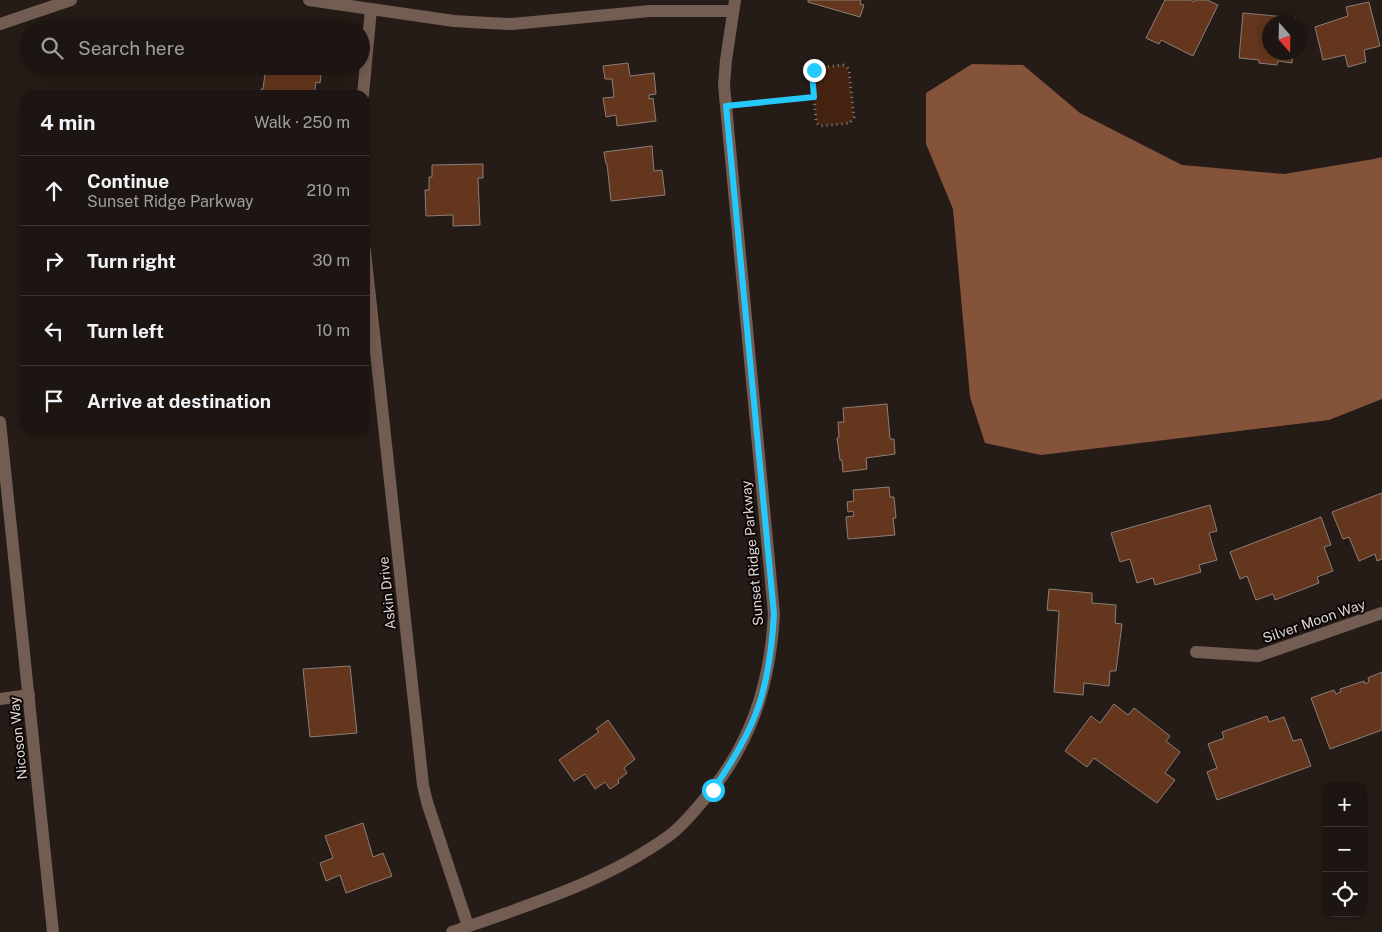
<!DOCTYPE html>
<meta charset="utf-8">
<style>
body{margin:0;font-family:"Public Sans",sans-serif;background:#251e1a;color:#f1f3f6}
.controls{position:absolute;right:15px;bottom:15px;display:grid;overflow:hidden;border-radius:10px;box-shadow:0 2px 12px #0003}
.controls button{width:45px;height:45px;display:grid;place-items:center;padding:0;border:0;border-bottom:1px solid #3a3431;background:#1c1511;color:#f1f3f6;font:25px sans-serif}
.compass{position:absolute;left:1262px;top:15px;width:45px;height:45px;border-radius:50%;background:#1c1511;box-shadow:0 2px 12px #0003;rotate:160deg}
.stop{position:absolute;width:15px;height:15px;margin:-11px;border:4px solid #25c9fe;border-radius:50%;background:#fff}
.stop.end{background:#25c9fe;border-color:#fff;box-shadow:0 1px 5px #0008}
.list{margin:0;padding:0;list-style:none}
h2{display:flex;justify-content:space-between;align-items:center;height:65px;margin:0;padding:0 20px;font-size:21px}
h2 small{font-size:16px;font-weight:400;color:#a09f9f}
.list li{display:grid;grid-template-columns:32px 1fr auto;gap:15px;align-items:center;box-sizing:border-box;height:70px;padding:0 20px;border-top:1px solid #3a3431}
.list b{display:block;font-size:19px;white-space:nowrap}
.list p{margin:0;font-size:16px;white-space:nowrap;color:#a09f9f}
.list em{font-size:16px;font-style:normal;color:#a09f9f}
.icon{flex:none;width:28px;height:28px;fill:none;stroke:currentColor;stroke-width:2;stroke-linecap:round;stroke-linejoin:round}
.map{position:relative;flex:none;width:1382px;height:932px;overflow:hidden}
.search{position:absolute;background:#1c1511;box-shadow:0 2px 12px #0003;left:20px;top:20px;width:350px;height:55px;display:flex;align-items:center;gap:12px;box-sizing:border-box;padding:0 18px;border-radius:28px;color:#a09f9f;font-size:19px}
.panel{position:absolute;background:#1c1511;box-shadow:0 2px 12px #0003;left:20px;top:90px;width:350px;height:345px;border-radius:15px}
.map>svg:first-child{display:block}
.green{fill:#452311}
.water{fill:#85533a}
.building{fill:#64361d;stroke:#8b7e77}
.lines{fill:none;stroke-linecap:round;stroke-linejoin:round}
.path{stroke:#877e7a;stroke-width:3;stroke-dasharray:1 4;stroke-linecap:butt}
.minor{stroke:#735c52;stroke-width:12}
.route{stroke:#25c9fe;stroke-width:6}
.labels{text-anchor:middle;stroke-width:4;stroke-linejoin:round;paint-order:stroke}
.street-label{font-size:14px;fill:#dfd7d4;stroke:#0c0706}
</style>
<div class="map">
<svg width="1382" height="932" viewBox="0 0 1382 932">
<rect width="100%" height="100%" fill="#261c17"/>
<path class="green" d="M843 65 847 67 849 71 854 117 850 123 821 126 818 124 816 121 812 73 817 68Z"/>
<path class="water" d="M972 64 1023 65 1080 113 1182 165 1284 174 1374 159 1382 157V399L1329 420 1041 455 985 443 970 397 953 209 926 144V93Z"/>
<g class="building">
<path d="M808 0H861L860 4 864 5 860 17 808 2Z"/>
<path d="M1165 0H1191L1194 2 1195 0H1207L1218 5 1193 56 1161 40 1159 44 1146 38Z"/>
<path d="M1369 2 1380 46 1364 50 1366 62 1348 67 1345 55 1323 60 1315 27 1348 16 1346 7Z"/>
<path d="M1243 13 1296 18 1295 22H1270V52H1293L1292 63 1278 61 1277 65 1259 63V60L1239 58Z"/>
<path d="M628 63 630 76 654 73 656 94 649 95V99L653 98 656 121 617 126 616 115 606 117 603 98 614 97 612 79H605L603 66Z"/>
<path d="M266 66H322L320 83 316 82 314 95H260L261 89H263Z"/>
<path d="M652 146 654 171 662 170 665 195 611 201 607 164H606L604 152Z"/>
<path d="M483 164V178H478L480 225 453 226V215L426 216 425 190H429V177H432V165Z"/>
<path d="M887 404 890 439H894L895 454 866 458 867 469 843 472 842 460H840L837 438 839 437 838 422H844L843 408Z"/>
<path d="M889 487 890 497H894L896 518H893L895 535 848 539 846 517 854 516 853 511 848 512 847 502 854 501 853 490Z"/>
<path d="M1382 493V559L1377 561 1375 554 1359 561 1349 537 1343 539 1332 512Z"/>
<path d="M1210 505 1217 531 1209 533 1217 560 1199 565 1201 572 1155 585 1153 578 1137 583 1130 559 1120 562 1111 533Z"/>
<path d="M1321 517 1331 545 1324 547 1333 571 1317 577 1319 583 1275 600 1273 594 1256 600 1247 576 1240 579 1230 552Z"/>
<path d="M1049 589 1092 593V603L1116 605 1115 623 1122 624 1116 671H1110L1109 686 1084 683 1083 695 1054 692 1059 611 1047 610Z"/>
<path d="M350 666 357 733 310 737 303 669Z"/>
<path d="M1382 672V730L1330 749 1311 698 1334 690 1336 694 1341 692 1340 689 1364 681 1365 684 1369 682 1368 678Z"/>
<path d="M1114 704 1128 715 1134 708 1170 736 1166 741 1180 752 1165 773 1175 780 1157 803 1094 758 1087 767 1065 751 1091 716 1100 723Z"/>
<path d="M1267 716 1269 722 1284 717 1293 741 1301 739 1311 766 1217 800 1207 772 1217 768 1208 744 1224 738 1222 732Z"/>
<path d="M608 720 635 759 624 768 627 773 618 780 619 783 610 789 605 782 595 789 585 774 574 781 559 760 599 732 596 729Z"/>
<path d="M363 823 373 857 383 853 392 876 346 893 340 875 326 881 320 863 333 858 325 836Z"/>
</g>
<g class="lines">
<g class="path">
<path d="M843 65 847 67 849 71 854 117 850 123 821 126 818 124 816 121 812 73 817 68Z"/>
<path d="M741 104 814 97"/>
</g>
<g class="minor">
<path d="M309 0 454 21 488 23 512 24 650 11H733"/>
<path d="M0 24 71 0"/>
<path d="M363 95 371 9"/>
<path d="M365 251 423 785 427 802 468 926"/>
<path d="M0 422 53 932"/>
<path d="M1196 652 1258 656 1382 613"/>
<path d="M0 699 29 695"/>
<path d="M452 932C526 906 606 882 670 835 682 826 692 814 702 802 750 747 770 687 774 614L724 85 726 60 735 0"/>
</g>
</g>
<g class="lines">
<path class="route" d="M713 790C730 765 746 740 756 713 768 682 772 647 774 614L726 106 814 97 812 73 814 70"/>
</g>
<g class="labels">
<g class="street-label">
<text transform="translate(752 553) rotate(-95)" y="5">Sunset Ridge Parkway</text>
<text transform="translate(387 593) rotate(-96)" y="5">Askin Drive</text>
<text transform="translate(1314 621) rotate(-19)" y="5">Silver Moon Way</text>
<text transform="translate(18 738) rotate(-96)" y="5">Nicoson Way</text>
</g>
</g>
</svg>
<div class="controls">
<button>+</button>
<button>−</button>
<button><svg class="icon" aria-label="locate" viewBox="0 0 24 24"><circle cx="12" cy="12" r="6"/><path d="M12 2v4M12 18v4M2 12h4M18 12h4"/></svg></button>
</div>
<svg class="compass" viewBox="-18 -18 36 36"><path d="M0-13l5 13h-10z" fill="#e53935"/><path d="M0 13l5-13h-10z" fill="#a09f9f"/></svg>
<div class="stop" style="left:713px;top:790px"></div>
<div class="stop end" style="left:814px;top:70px"></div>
<div class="search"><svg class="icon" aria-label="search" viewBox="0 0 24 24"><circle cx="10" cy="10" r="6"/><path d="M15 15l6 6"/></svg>Search here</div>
<section class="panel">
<h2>4 min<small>Walk · 250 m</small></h2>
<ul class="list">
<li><svg class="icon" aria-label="ahead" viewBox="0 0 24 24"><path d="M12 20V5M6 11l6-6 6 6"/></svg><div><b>Continue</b><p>Sunset Ridge Parkway</p></div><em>210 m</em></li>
<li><svg class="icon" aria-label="right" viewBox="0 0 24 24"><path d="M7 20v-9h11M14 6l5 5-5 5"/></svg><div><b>Turn right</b></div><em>30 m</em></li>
<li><svg class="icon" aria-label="left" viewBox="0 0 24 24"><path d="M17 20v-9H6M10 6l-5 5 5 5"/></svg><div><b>Turn left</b></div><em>10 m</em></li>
<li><svg class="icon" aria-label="arrive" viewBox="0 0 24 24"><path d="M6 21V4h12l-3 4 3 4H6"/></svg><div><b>Arrive at destination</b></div></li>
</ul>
</section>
</div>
